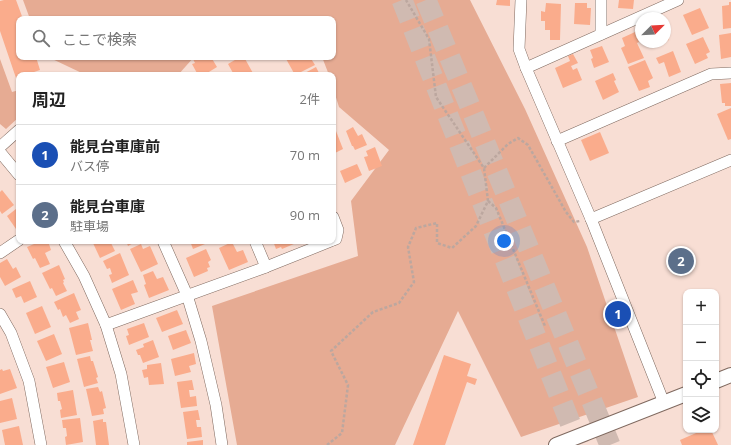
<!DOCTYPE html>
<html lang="ja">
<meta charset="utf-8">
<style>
body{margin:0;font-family:"Open Sans","Noto Sans JP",sans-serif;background:#f2f2f2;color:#222}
.controls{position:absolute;right:12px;bottom:12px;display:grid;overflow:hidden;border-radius:8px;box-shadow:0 1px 3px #0004}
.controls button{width:36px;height:36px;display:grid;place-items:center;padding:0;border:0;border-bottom:1px solid #e0e0e0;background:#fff;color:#222;font:20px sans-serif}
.compass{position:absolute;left:635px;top:12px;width:36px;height:36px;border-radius:50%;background:#fff;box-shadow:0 1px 3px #0004;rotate:66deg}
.you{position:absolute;left:504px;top:241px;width:14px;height:14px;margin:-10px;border:3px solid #fff;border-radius:50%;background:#1a73e8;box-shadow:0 0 0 6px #1a73e833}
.badge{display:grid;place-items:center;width:26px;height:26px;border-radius:50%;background:#a20743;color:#fff;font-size:13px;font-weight:700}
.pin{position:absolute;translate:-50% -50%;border:2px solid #fff;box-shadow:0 1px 4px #0006}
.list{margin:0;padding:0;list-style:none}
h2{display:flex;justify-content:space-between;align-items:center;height:52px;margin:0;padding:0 16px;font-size:17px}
h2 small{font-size:13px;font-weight:400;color:#767676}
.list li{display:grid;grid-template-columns:26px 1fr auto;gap:12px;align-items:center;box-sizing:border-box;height:60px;padding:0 16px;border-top:1px solid #e0e0e0}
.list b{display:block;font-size:15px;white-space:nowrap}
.list p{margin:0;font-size:13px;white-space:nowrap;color:#767676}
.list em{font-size:13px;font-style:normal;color:#767676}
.icon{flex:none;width:22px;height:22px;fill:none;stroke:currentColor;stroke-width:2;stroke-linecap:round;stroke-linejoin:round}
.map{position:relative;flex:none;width:731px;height:445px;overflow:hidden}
.search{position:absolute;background:#fff;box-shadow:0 1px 3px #0004;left:16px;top:16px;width:320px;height:44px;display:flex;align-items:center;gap:10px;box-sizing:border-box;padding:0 14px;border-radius:8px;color:#767676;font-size:15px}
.panel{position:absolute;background:#fff;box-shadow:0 1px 3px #0004;left:16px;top:72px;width:320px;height:172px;border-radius:8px}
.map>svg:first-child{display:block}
.green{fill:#e6ab93}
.building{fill:#faac8c}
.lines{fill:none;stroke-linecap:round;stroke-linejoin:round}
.motorway-tunnel{stroke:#d0bab1;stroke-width:21;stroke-dasharray:21 10;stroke-linecap:butt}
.minor-casing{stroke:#7f695f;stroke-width:12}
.tertiary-casing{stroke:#7f695f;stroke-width:16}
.path{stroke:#bca79f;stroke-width:2.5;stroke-dasharray:3 2;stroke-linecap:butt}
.minor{stroke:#fff;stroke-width:11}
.tertiary{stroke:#fff;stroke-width:14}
</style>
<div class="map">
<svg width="731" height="445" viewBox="0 0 731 445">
<rect width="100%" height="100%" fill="#f8ded4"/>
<g class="green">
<path d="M23 0H470L525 109 587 247 638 397 521 437 458 311 395 445H237L212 306 358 256 351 201 389 150 339 107 333 88V75H329L322 57H333V19H30Z"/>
<path d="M48 57H194L178 75H86Z"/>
<path d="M0 59 12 92 19 90V117L6 129 0 124Z"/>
</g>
<g class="building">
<path d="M4 0H16L23 19H19V57H36L40 70 25 75H19V77L16 78 0 31V1Z"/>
<path d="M497 0H510V6L496 5Z"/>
<path d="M619 0H634L633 9 618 8Z"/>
<path d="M729 2H731V28L723 29 722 6 729 5Z"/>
<path d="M546 3 561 4 560 40H550V30H545V21H541V11L545 12Z"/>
<path d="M575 3H587V8H591L590 25 574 24Z"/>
<path d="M700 8 709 28 692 35 683 15Z"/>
<path d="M665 30 669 40 657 45 656 42H665Z"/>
<path d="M635 32 639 42 637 43 644 58 628 64 621 48 625 46 622 38Z"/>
<path d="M731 33V57L721 59 719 35Z"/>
<path d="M703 37 710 52 706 54 708 58 695 64 686 44Z"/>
<path d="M602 46 609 62 594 68 591 59 593 58 590 50Z"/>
<path d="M673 51 681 72 669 77 664 62 659 64 656 58Z"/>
<path d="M573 54 578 63 571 66 573 70 577 68 582 80 563 88 555 68 570 61 568 56Z"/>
<path d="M192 57H211L217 67 204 75H198L192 64 195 63Z"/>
<path d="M240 57H244L254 75H237L235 72 233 73 228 64Z"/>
<path d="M285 57H310L315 65 295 75Z"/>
<path d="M645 60 653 78 648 81 650 87 639 91 628 67Z"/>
<path d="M316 67 320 75H301Z"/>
<path d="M613 73 616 80 614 81 619 92 603 100 595 81Z"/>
<path d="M731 83V106H725V103H722L720 84Z"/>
<path d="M731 108V139L728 140 717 114Z"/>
<path d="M353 127 358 136 362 134 367 145 355 150 353 146H352L346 131Z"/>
<path d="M336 131 343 149 333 154V132Z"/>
<path d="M600 132 609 153 590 161 581 140Z"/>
<path d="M375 147 382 166 369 171 364 157 368 156 366 151Z"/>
<path d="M357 164 362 175 345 183 340 171Z"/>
<path d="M2 190 14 205 2 214 0 211V192Z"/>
<path d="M16 209 19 213V227L16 229 7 216Z"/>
<path d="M41 241H48L51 250 45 253 50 264 40 268 35 258 33 259 27 247Z"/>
<path d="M92 241H110L115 251 100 258Z"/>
<path d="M126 241H137L128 246Z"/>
<path d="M190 241H204L205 244 193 249Z"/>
<path d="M273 241H301L282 249 281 247 276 249Z"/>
<path d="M232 242 237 252 243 250 248 262 229 270 219 248Z"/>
<path d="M141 244 143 249 150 246 158 264 141 272 130 249Z"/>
<path d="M206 249 211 260 208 262 210 267 207 268 208 271 194 277 186 258Z"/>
<path d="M120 253 129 275 112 283 109 275 112 274 110 268 107 269 103 261Z"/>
<path d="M7 259 13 269 16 267 21 277 5 286 0 277V263Z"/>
<path d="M59 265 65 279 63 280 64 282 63 283 67 291 56 296 52 288 50 289 42 273Z"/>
<path d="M153 271 157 279 163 277 169 290 149 298 144 285 146 284 143 275Z"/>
<path d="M133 280 138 292 131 294 135 304 121 310 112 289Z"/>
<path d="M30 281 37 297 24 303 21 296 16 298 12 289Z"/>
<path d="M74 293 81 310 76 312 79 319 70 323 66 315 63 317 60 309 58 310 54 302Z"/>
<path d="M42 306 51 327 35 334 26 313Z"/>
<path d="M177 310 183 324 162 332 156 318Z"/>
<path d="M88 323 92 340H90L93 351 76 355 69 328Z"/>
<path d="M144 323 149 337 129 345 126 336 129 335 127 329Z"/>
<path d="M186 330 191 343 173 350 168 336Z"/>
<path d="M54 334 62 354 46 361 37 341Z"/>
<path d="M153 340 159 357 143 363 140 355H138L136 350 144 347 143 344Z"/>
<path d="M194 353 196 364 189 366 191 372 175 376 171 359Z"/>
<path d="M444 355 471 364 467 376 477 379 475 385 467 382 445 445H413Z"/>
<path d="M90 356 91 361H93L98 377 96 378 98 383 84 387 77 359Z"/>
<path d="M64 362 70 382 53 388 46 367Z"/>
<path d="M161 363 164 384 149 385 148 377 144 378 142 370 147 369V365Z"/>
<path d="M2 369 3 371 10 369 17 388 0 394V370Z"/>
<path d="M192 380 194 390H189L190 397 196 396 197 406 181 408 177 382Z"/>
<path d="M98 387 100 392 102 391 106 408 103 409 104 414 92 416 86 389Z"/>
<path d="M73 390 77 415 61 418 60 410 62 409 60 401H58L57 393Z"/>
<path d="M12 398 17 419 0 423V401Z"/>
<path d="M198 410 200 420H196L197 427H201L202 437 187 439 183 412Z"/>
<path d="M80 418 83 442 66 445 65 437 67 436 66 428H63L62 420Z"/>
<path d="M103 419V422H106L109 445H96L93 421Z"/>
<path d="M19 426 23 445H5L2 430Z"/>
<path d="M703 430H711L718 445H682L680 440Z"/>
<path d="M203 440V445H187V442Z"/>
</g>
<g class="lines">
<g class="motorway-tunnel">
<path d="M402 0 579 445"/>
<path d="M426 0 610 445"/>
</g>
<g class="minor-casing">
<g id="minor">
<path d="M521 0 519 49 526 68 591 219 664 403"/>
<path d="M601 34V0"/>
<path d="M526 68 678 0"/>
<path d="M557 141 711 74 731 73"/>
<path d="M0 147 19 130"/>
<path d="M0 152 19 175"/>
<path d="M333 217 338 230 336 239 333 240"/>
<path d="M591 219 731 160"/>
<path d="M64 241 84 276 106 325 121 374 134 445"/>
<path d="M163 241 187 295 201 341 216 405 222 445"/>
<path d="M255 241 266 267"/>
<path d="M0 253 19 240"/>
<path d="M0 314 11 333 29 381 41 445"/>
<path d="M106 325 266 267 331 241"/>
</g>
</g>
<g class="tertiary-casing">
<g id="tertiary">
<path d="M716 381 731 375"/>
<path d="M556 445 686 394"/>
</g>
</g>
<g class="path">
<path d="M484 168 508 144 518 138 528 145 566 212 574 222 580 221"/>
<path d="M488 201 496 208 545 326"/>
<path d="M327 445 342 433 348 385 331 351 373 312 399 303 414 282 408 247 416 228 437 223V243L452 248 476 226 488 201 484 168 436 97 429 39 406 0"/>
</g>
<use href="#minor" class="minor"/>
<use href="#tertiary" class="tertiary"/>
</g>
</svg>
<div class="controls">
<button>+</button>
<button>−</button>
<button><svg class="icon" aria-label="locate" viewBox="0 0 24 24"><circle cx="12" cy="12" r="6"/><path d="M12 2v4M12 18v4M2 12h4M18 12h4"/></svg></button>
<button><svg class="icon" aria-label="layers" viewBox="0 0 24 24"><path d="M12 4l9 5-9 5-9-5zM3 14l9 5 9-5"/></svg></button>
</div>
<svg class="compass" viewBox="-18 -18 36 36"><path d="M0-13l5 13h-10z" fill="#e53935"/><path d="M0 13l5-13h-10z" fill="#767676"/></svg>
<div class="you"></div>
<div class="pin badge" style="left:618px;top:314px;background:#1a4fb4">1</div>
<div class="pin badge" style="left:681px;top:261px;background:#5c6f8a">2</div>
<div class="search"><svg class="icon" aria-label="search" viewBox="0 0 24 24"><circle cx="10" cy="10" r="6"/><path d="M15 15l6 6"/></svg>ここで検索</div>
<section class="panel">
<h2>周辺<small>2件</small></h2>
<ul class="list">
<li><span class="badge" style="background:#1a4fb4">1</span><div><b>能見台車庫前</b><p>バス停</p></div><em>70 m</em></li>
<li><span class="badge" style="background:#5c6f8a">2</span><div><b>能見台車庫</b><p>駐車場</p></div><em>90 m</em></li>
</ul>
</section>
</div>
